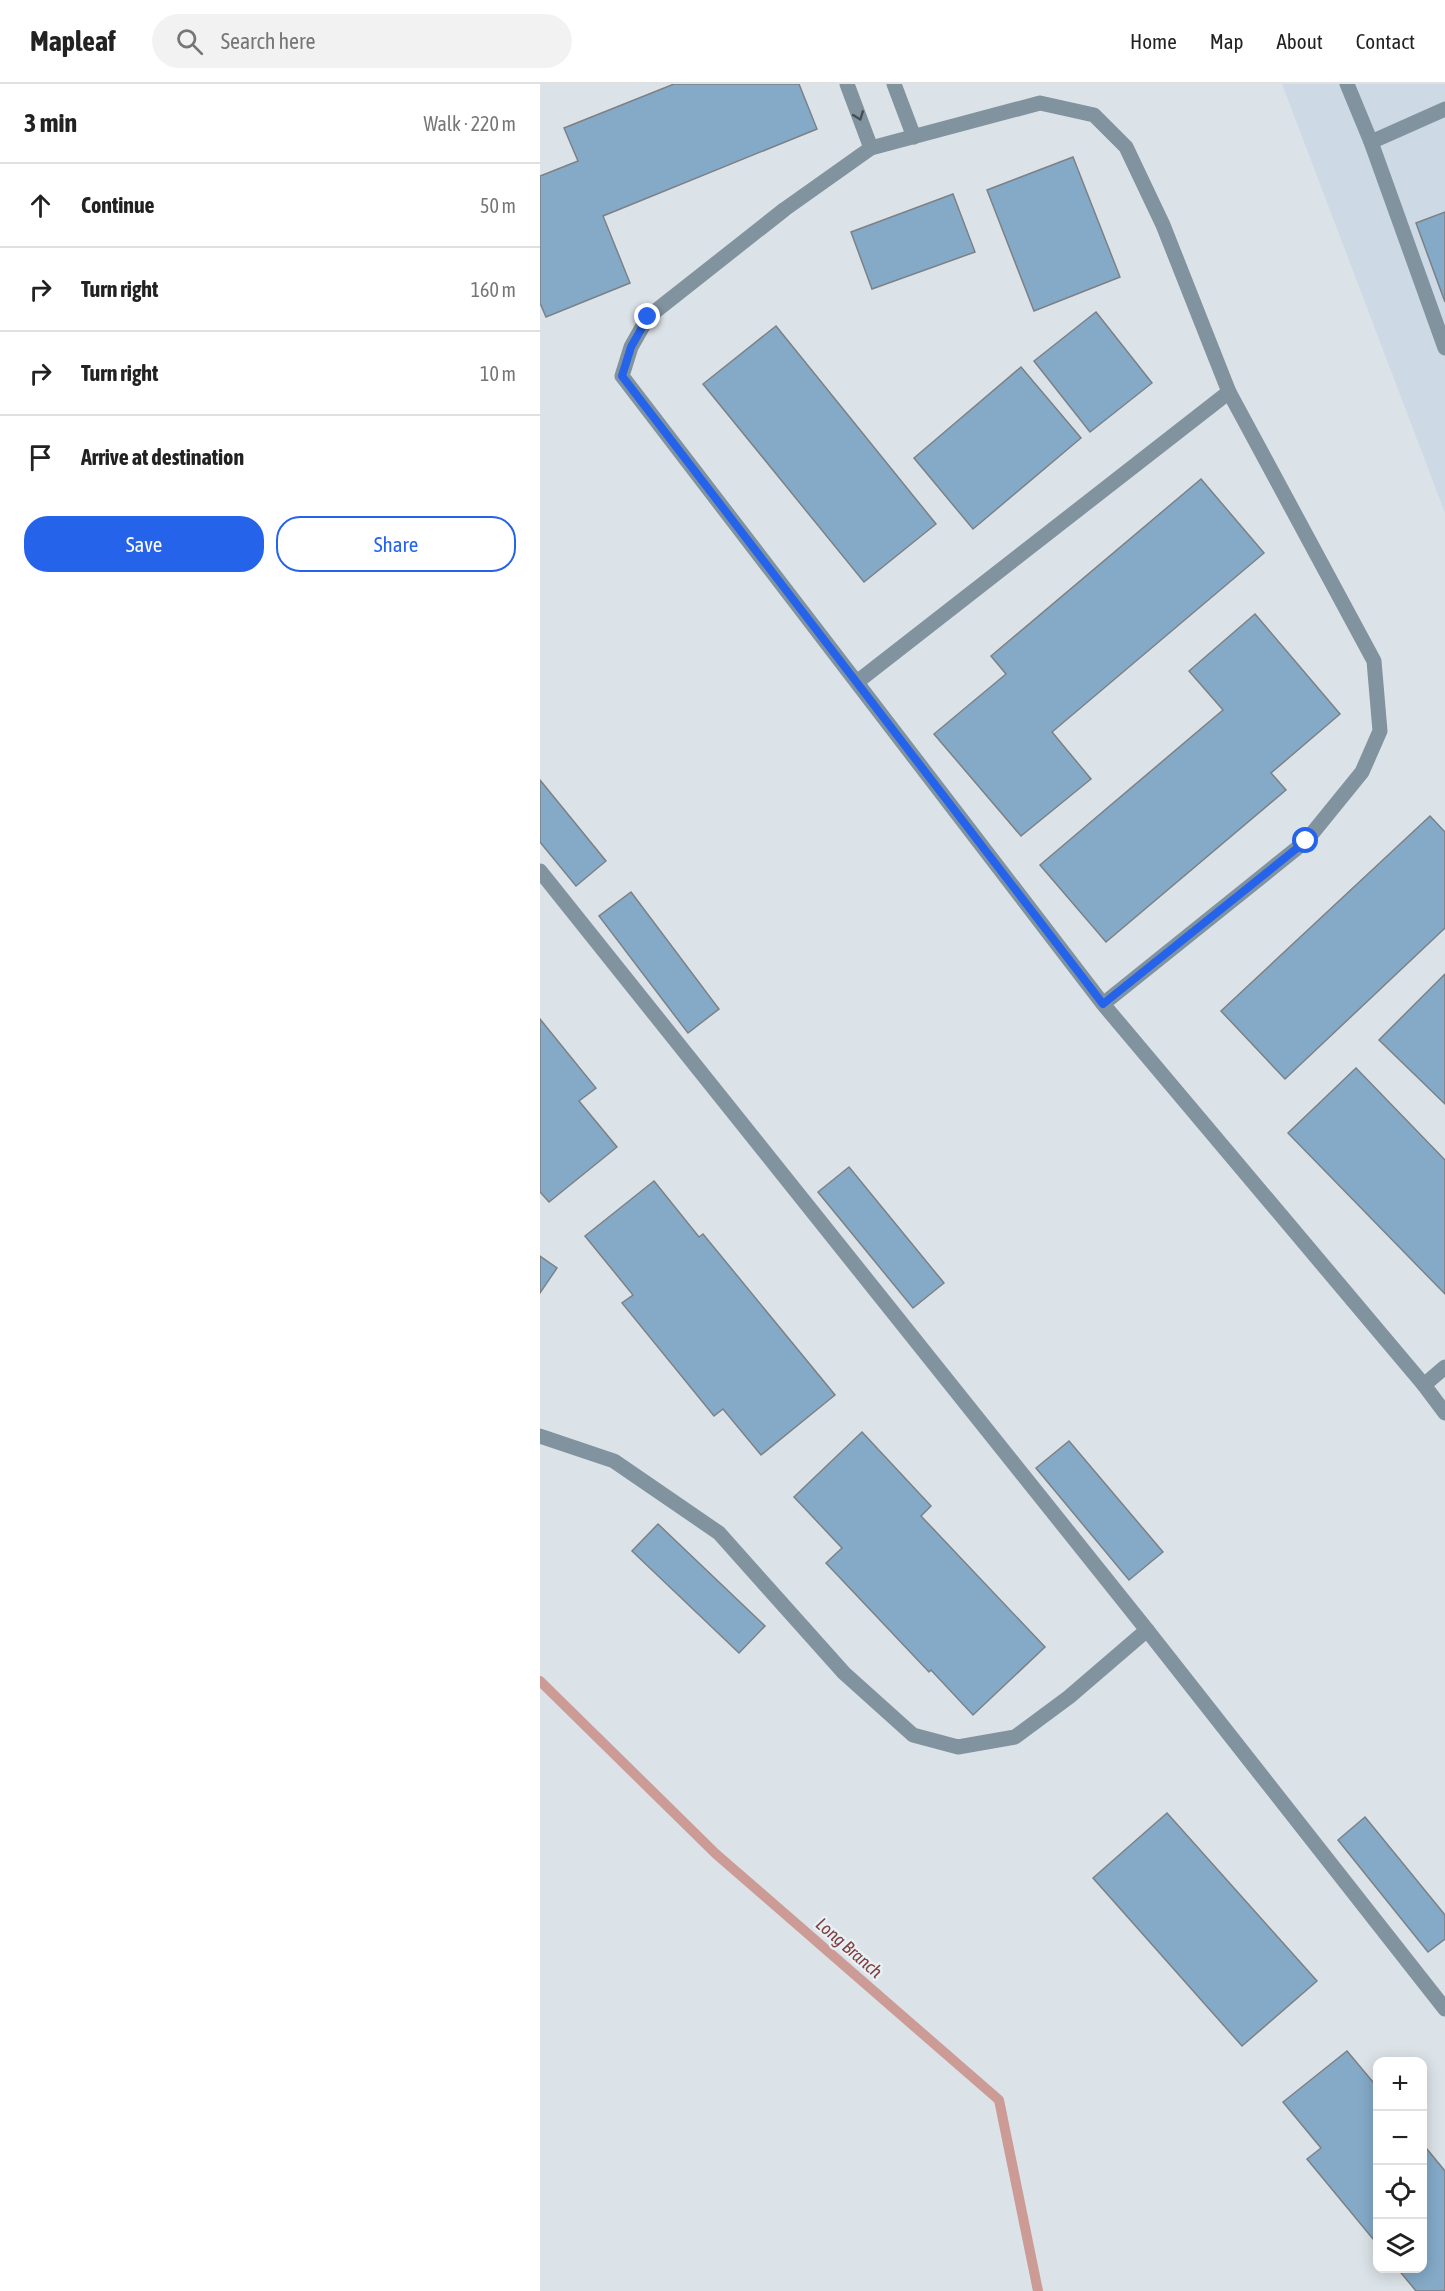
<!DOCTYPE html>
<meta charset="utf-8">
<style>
body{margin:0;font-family:"Asap Condensed",sans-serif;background:#f2f2f2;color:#222}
.controls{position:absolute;right:18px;bottom:18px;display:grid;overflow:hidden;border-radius:12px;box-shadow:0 3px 15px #0003}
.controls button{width:54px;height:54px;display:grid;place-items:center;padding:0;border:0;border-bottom:2px solid #e0e0e0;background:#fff;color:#222;font:30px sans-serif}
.stop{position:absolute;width:18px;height:18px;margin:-14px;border:4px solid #2563eb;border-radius:50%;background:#fff}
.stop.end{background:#2563eb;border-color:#fff;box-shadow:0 2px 6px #0008}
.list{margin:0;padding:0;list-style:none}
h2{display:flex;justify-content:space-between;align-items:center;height:78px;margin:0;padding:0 24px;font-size:26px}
h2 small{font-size:20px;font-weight:400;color:#767676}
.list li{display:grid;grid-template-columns:39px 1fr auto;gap:18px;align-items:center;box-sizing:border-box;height:84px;padding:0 24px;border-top:2px solid #e0e0e0}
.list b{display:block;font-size:22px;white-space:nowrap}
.list em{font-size:20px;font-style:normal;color:#767676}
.actions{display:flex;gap:12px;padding:18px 24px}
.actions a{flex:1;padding:14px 0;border:2px solid #2563eb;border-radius:24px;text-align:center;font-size:21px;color:#2563eb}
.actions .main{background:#2563eb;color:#fff}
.icon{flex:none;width:33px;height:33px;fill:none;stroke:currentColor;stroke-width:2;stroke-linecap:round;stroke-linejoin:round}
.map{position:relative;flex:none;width:905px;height:2207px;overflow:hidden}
header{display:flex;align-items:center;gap:36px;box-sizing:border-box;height:84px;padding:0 30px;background:#fff;border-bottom:2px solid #e0e0e0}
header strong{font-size:28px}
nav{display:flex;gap:33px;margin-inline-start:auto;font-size:21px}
.search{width:420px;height:54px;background:#f2f2f2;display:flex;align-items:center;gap:15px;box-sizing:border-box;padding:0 21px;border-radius:33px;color:#767676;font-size:22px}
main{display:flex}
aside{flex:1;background:#fff}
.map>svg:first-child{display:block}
.built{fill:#cdd9e4}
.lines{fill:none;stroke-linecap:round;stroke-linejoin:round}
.stream{stroke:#cc9b96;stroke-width:10}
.building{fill:#84aac8;stroke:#7c8186;stroke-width:1.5}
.lane{stroke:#8293a0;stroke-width:15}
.oneway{stroke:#454e54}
.route{stroke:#2563eb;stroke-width:8}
.labels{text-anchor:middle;stroke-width:5;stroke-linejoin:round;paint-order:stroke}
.water-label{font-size:18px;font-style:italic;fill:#81403d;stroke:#e9f0f5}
</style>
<header>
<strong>Mapleaf</strong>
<div class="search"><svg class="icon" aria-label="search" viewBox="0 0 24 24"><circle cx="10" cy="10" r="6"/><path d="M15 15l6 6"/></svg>Search here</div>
<nav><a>Home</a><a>Map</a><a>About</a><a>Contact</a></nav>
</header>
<main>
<aside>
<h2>3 min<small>Walk · 220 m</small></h2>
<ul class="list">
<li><svg class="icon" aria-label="ahead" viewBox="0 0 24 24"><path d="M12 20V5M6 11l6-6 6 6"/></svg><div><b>Continue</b></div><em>50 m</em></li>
<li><svg class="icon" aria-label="right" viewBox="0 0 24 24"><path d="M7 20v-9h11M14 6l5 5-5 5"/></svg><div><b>Turn right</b></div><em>160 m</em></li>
<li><svg class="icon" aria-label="right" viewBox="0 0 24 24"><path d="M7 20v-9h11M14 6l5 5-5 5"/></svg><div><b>Turn right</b></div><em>10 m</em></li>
<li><svg class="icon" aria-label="arrive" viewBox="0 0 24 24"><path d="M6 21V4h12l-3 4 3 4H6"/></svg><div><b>Arrive at destination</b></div></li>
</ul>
<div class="actions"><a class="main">Save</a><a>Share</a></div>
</aside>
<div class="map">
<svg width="905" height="2207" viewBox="0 0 905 2207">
<rect width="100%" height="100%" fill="#dce3e8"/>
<path class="built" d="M742 0H905V429Z"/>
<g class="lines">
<path class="stream" d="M0 1597 176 1770 459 2016 498 2207"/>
</g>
<g class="building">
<path d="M134 0H259L277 45 63 132 90 199 6 233 0 219V92L38 77 24 44Z"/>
<path d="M533 73 580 193 494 227 447 106Z"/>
<path d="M413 110 435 168 332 205 311 148Z"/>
<path d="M905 128V218L876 139Z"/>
<path d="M556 228 612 299 550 348 494 277Z"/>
<path d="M236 242 396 440 324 498 163 300Z"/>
<path d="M481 283 541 354 433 445 374 374Z"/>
<path d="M661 395 724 469 512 648 551 695 481 752 394 650 466 590 451 572Z"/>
<path d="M715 530 800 630 731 689 746 706 566 858 500 781 683 626 649 587Z"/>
<path d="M0 696 66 777 36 802 0 758Z"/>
<path d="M890 732 905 748V844L745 995 681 927Z"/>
<path d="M91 808 179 925 148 949 59 832Z"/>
<path d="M905 890V1020L839 956Z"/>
<path d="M0 935 56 1004 39 1017 77 1063 9 1118 0 1108Z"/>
<path d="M816 984 905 1076V1210L748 1049Z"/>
<path d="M309 1083 404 1199 373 1224 278 1108Z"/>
<path d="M114 1097 159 1153 163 1150 295 1311 221 1371 183 1325 174 1332 82 1219 93 1211 45 1152Z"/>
<path d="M0 1172 17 1184 0 1209Z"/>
<path d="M322 1348 391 1422 381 1432 505 1563 433 1631 391 1586 389 1588 286 1479 302 1464 254 1413Z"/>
<path d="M529 1357 623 1468 589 1496 496 1384Z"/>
<path d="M118 1440 225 1542 199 1569 92 1467Z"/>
<path d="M627 1729 777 1897 702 1962 553 1794Z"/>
<path d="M825 1733 905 1831V1855L888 1868 798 1756Z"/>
<path d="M807 1967 838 2004V2161L767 2075 781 2064 743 2018Z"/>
<path d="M882 2059 905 2087V2207H876L857 2184H882Z"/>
</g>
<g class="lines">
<g class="lane">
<path d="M307 0 331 64"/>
<path d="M354 0 374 53"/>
<path d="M807 0 831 58"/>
<path d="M905 25 831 58 905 264"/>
<path d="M317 598 689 308"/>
<path d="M0 787 607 1546 905 1925"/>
<path d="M563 920 766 757 822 688 840 647 834 577 689 308 623 141 586 63 554 31 500 19 331 64 245 125 108 233 91 263 82 292 563 920 884 1301"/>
<path d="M905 1283 884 1301 905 1329"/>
<path d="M0 1352 74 1377 179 1449 304 1589 373 1651 418 1663 475 1653 529 1613 607 1546"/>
</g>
</g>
<defs><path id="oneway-chevron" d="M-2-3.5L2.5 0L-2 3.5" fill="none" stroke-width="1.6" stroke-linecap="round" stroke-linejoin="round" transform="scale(1.5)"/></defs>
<use class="oneway" href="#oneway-chevron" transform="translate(319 32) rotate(69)"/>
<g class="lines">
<path class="route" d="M108 233 91 263 82 292 563 920 766 757"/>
</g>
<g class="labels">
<g class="water-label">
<text transform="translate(309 1864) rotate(41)" y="6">Long Branch</text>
</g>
</g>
</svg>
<div class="controls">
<button>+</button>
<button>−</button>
<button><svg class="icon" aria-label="locate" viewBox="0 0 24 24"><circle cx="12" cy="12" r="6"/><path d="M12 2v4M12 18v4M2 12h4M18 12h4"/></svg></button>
<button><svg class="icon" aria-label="layers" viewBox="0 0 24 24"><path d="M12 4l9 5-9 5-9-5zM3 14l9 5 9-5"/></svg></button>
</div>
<div class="stop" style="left:766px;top:757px"></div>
<div class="stop end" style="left:108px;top:233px"></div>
</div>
</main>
